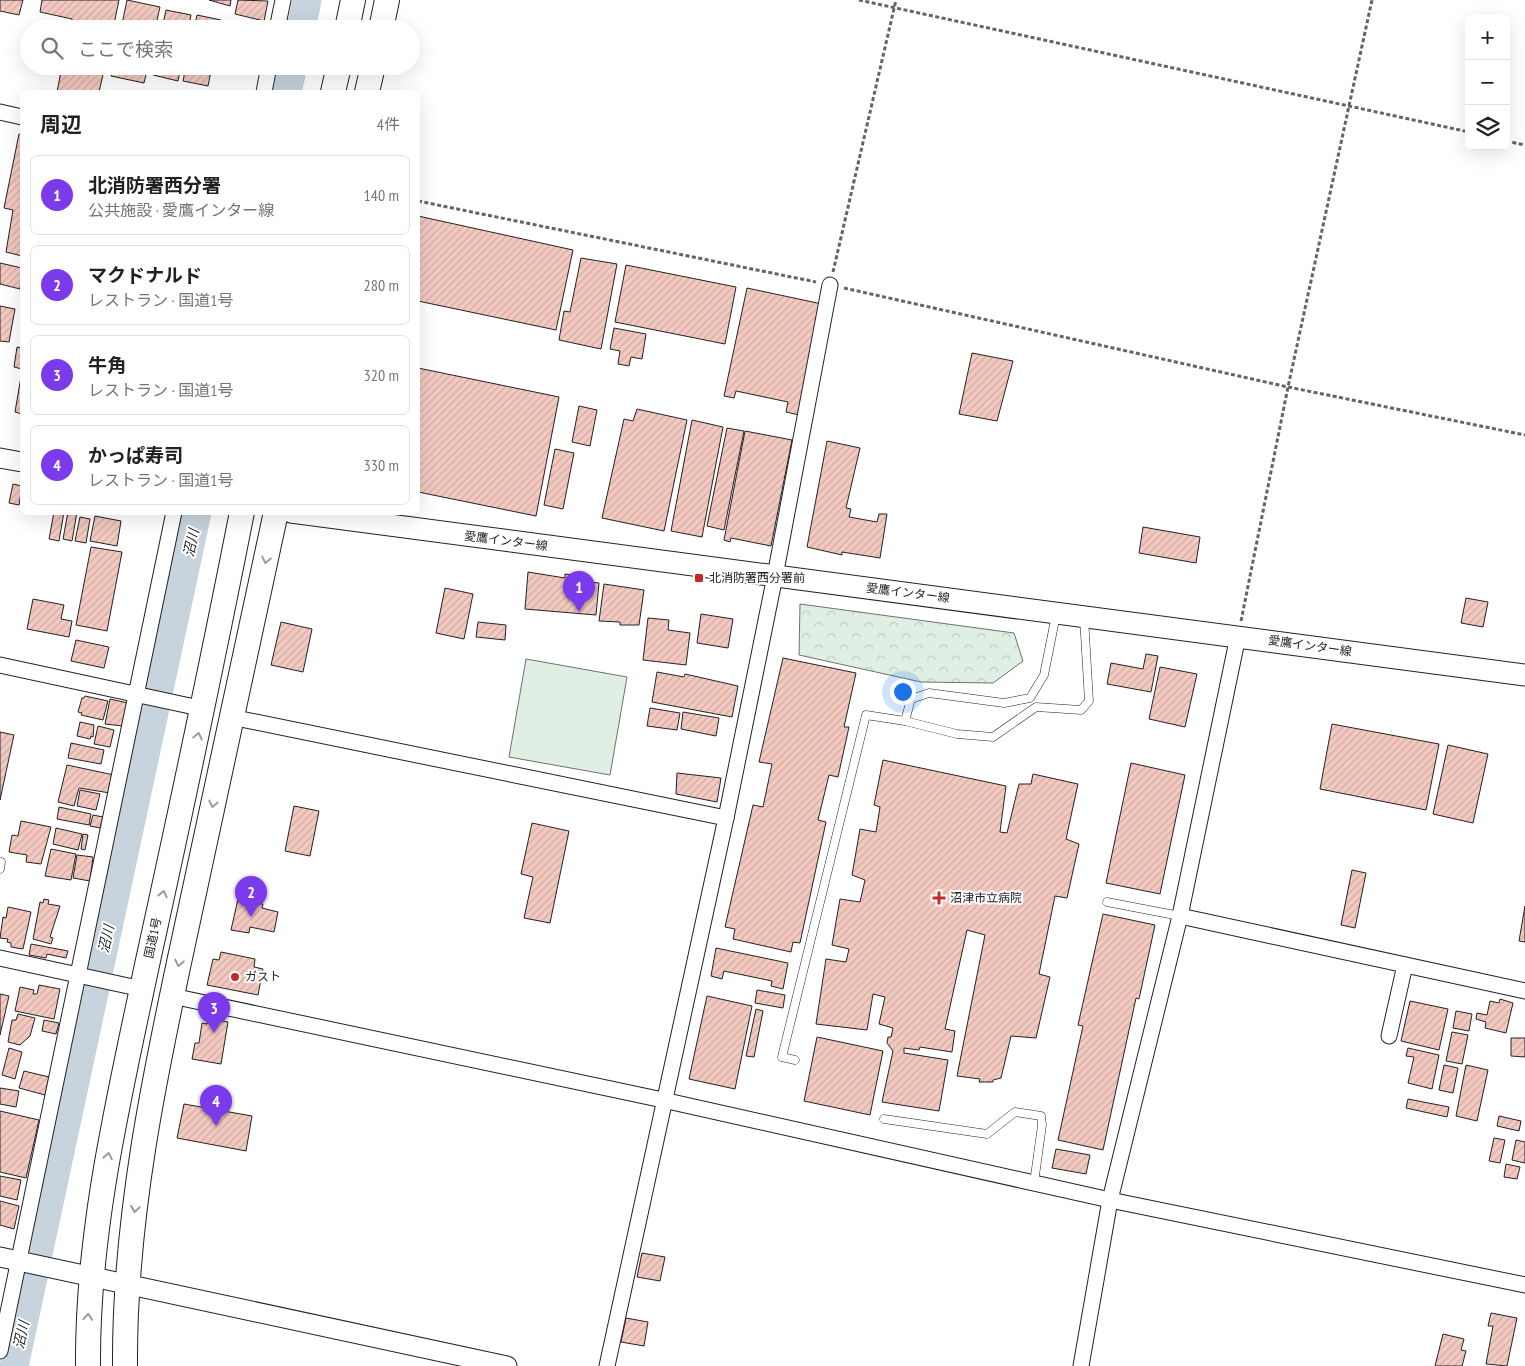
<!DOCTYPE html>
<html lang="ja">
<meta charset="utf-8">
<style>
body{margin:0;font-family:"PT Sans Narrow","Noto Sans JP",sans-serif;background:#f2f2f2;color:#202124}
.controls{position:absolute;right:15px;top:15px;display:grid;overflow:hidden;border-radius:8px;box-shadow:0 5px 20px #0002}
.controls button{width:45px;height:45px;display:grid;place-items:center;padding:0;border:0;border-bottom:1px solid #e0e0e0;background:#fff;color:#202124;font:25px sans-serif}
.you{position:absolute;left:902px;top:691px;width:18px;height:18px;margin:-12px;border:4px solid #fff;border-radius:50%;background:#1a73e8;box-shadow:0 0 0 8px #1a73e833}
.badge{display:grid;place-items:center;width:32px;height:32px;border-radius:50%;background:#7c3aed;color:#fff;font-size:16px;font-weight:700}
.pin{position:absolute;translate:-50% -41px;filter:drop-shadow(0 1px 2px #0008)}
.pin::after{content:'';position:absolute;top:26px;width:18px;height:15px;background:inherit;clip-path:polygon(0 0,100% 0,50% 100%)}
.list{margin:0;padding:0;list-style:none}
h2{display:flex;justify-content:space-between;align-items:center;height:65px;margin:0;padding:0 20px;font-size:21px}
h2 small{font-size:16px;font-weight:400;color:#757577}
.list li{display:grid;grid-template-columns:32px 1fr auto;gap:15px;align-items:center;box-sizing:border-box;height:80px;margin:0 10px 10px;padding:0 10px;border:1px solid #e0e0e0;border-radius:8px}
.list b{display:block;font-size:19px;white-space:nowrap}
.list p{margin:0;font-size:16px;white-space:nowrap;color:#757577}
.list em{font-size:16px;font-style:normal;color:#757577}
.icon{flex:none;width:28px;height:28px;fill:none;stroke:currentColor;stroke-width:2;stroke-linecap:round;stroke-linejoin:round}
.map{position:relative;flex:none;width:1525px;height:1366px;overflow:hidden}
.search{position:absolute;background:#fff;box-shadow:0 5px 20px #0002;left:20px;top:20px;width:400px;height:55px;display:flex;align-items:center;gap:12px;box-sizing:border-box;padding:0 18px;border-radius:28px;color:#757577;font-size:19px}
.panel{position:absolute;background:#fff;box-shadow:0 5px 20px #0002;left:20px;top:90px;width:400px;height:425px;border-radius:8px}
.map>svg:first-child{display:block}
.forest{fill:url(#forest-crowns);stroke:#6f6f6f}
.garden{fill:#e0efe3;stroke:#6f6f6f}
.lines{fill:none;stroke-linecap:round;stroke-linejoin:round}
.river{stroke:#c7d3dd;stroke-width:29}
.building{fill:url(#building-hatch);stroke:#222}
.service-casing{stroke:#222;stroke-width:9}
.minor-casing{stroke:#222;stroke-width:17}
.tertiary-casing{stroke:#222;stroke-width:21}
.secondary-casing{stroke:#222;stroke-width:23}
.trunk-casing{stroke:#222;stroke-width:26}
.path{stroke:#646464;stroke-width:3;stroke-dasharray:4 2.5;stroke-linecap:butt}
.service{stroke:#fff;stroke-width:8}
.minor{stroke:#fff;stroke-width:15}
.tertiary{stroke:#fff;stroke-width:19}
.secondary{stroke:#fff;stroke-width:21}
.trunk{stroke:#fff;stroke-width:24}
.oneway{stroke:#9c9c9c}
.poi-dot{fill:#c62828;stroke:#fff;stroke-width:2}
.labels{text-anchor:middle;stroke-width:4;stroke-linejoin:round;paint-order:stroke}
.street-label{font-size:12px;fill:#222;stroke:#fff}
.poi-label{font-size:12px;fill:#222;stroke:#fff;text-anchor:start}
.water-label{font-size:14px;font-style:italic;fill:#222;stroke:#fff}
</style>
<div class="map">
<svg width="1525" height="1366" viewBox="0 0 1525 1366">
<defs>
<pattern id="forest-crowns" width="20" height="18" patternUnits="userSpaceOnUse" patternTransform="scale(1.25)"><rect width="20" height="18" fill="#e0efe3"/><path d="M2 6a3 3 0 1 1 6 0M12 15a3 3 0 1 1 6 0" fill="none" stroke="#c0cdc2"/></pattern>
<pattern id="building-hatch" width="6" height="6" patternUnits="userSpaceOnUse" patternTransform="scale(1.25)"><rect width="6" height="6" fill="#f3c9c0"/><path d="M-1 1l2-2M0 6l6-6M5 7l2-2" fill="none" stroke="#d0aca5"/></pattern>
</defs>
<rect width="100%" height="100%" fill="#fff"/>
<path class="forest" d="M800 604 1014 633 1023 661 993 683 921 682 799 655Z"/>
<path class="garden" d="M526 659 627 677 610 775 509 757Z"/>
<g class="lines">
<g class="river">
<path d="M301 29 307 0"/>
<path d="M287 92 293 66"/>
<path d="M14 1366 197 512"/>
</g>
</g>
<g class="building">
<path d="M0 0H23L19 15 0 11Z"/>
<path d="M42 0H119L113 29H70L72 19 40 12Z"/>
<path d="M127 0 160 7 155 29H121Z"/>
<path d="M209 0H231L230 6Z"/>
<path d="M238 0 268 1 264 21 235 14Z"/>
<path d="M166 10 191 15 188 29H162Z"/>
<path d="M197 15 221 20 219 29H194Z"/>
<path d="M62 66H105L99 92H57Z"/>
<path d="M113 66H148L144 83 111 76Z"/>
<path d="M155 66H181L178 81 153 75Z"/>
<path d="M186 66H212L208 86 183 81Z"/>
<path d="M19 134 22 135V256L6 252 13 210 4 208Z"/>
<path d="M418 216 573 250 556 330 418 301Z"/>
<path d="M581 258 617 264 601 349 559 340 564 311 570 312Z"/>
<path d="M0 263 22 268 20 289 0 284Z"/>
<path d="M626 265 736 287 725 344 615 322Z"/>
<path d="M747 288 822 304 799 415 786 412 788 402 736 391 734 398 724 396Z"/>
<path d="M0 306 15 309 9 342 0 341Z"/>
<path d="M614 328 646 334 642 359 631 357 629 366 618 364 620 351 610 349Z"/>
<path d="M17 347 22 348V369L14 367Z"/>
<path d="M972 353 1013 361 997 421 959 414Z"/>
<path d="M418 368 559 397 536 516 418 492Z"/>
<path d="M22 371V414L15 412Z"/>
<path d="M579 406 597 410 590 446 572 442Z"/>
<path d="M637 409 687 420 664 531 602 518 624 419 633 421Z"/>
<path d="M692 420 723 427 702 537 671 531Z"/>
<path d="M727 428 744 431 724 530 707 526Z"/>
<path d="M745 431 792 440 771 546 731 538 730 542 724 540Z"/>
<path d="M827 441 860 448 846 508 851 509 849 517 877 522 879 514H887L880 558 842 552V555L807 547Z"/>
<path d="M555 449 574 453 563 509 544 505Z"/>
<path d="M13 484 22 486 19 505 9 503Z"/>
<path d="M54 512H64L59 541 49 539Z"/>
<path d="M68 512H77L72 541 63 539Z"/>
<path d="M95 516 121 521 117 546 90 541Z"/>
<path d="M80 517 90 519 86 543 75 541Z"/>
<path d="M1143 527 1200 537 1196 563 1139 553Z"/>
<path d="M91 547 122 552 107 631 76 625Z"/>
<path d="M528 572 565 578V574L574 575 573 580 599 583 596 615 525 609Z"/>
<path d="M604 584 644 590 639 625H620V622L599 621Z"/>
<path d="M445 588 473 594 464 639 436 633Z"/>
<path d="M1466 598 1488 602 1483 627 1461 623Z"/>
<path d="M33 599 64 605 61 619 72 621 69 637 27 629Z"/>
<path d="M701 614 733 619 728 648 697 643Z"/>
<path d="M648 618 669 620 668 630 690 633 686 665 643 660Z"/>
<path d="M281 622 312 629 303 672 271 665Z"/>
<path d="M478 622 506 625 505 640 476 637Z"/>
<path d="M76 640 109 647 104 668 71 661Z"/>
<path d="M1146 654 1158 656 1151 692 1107 684 1111 663 1143 669Z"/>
<path d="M783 658 856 673 844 727H849L838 777 829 775 818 820 826 822 800 943 793 942 791 952 733 939 735 929 725 927 753 805 763 807 772 764 759 762Z"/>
<path d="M1160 667 1197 674 1185 727 1149 719Z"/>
<path d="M657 672 684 677 685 674 738 686 732 717 652 702Z"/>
<path d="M85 696 108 701 103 720 81 715 82 713 78 712 82 698H84Z"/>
<path d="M110 699 128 703 123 726 105 724Z"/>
<path d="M650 708 680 713 677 730 647 726Z"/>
<path d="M683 712 719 718 716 736 681 729Z"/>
<path d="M80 722 94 725 93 737 91 736 90 739 77 736Z"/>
<path d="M1332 724 1439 744 1426 810 1320 789Z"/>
<path d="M98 726 114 730 110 747 94 744Z"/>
<path d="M0 732 14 735 0 800Z"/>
<path d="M71 743 104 750 101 764 68 758Z"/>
<path d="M1448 745 1488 754 1473 823 1433 814Z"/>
<path d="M883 760 1006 786 1000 832 1007 833 1019 784H1031L1033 774 1078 784 1066 839 1079 844 1067 898 1055 896 1039 974 1050 977 1036 1038 1011 1036 1001 1078 993 1080V1082H979L980 1079 957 1076 985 935 967 930 945 1029 955 1031 952 1052 920 1047 919 1050 904 1048V1053L948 1060 939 1111 882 1102 893 1051 887 1043 888 1037H891L893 1028 879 1024 885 997 873 994 867 1030 816 1024 826 959 846 962 849 949 832 945 840 899 860 902 865 880 852 875 860 829 876 832 880 807 874 805Z"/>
<path d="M1131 763 1185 775 1160 894 1106 883Z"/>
<path d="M67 765 114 775 110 793 79 788 74 806 58 802Z"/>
<path d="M677 773 721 778 717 802 676 794Z"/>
<path d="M80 790 100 794 96 810 77 806Z"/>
<path d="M294 806 319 811 310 856 285 851Z"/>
<path d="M59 807 91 814 89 825 57 819Z"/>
<path d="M93 815 103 817 100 828 90 826Z"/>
<path d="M21 821 51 827 41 864 26 862 27 855 9 852 12 835 18 836Z"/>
<path d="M532 823 569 831 550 923 524 918 533 877 521 874Z"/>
<path d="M56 828 82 834 78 850 53 844Z"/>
<path d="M83 834 88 835 85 850 81 849Z"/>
<path d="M51 849 76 854 71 880 45 876Z"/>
<path d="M77 855 93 857 90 881 73 878Z"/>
<path d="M1352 870 1366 873 1355 928 1341 925Z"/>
<path d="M44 899 49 900 48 904 60 906 50 937 53 938 51 944 33 939 40 902 43 903Z"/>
<path d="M238 899 263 904 262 908 278 912 274 932 250 927 249 933 231 930Z"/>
<path d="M1525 906V942L1519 941Z"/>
<path d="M8 907 31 912 23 949 11 947V943L7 942 8 939 0 938 3 917 6 918Z"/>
<path d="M1103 914 1155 925 1139 999 1136 998 1103 1150 1058 1140 1083 1026 1078 1025Z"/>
<path d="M31 944 68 951 66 958 47 954 46 958 29 955Z"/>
<path d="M716 948 788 963 783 989 771 986 772 981 724 971 722 979 711 976Z"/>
<path d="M221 952 255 959 254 967 263 969 258 995 207 985 213 959 219 960Z"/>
<path d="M39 985 60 989 54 1019 15 1011 20 987 34 990 33 994H37Z"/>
<path d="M757 990 785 995 783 1008 755 1003Z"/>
<path d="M0 994 9 996 0 1035Z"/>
<path d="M707 996 752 1006 735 1089 689 1079Z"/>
<path d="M1500 999 1513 1003 1506 1033 1485 1028 1486 1022 1476 1019 1477 1013 1487 1015 1490 1001 1499 1003Z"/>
<path d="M1410 1001 1448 1009 1439 1050 1401 1041Z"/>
<path d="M756 1009 763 1011 754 1057 746 1056Z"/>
<path d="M1456 1011 1472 1014 1469 1031 1453 1028Z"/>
<path d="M18 1014 35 1018 30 1036 20 1045 8 1042 12 1020H16Z"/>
<path d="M208 1018 228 1022 221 1064 192 1059 195 1043H199L202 1023 207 1024Z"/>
<path d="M44 1020 59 1023 56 1034 42 1031Z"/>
<path d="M1452 1032 1468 1035 1462 1064 1446 1061Z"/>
<path d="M817 1037 883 1051 870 1115 804 1101Z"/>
<path d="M1511 1038H1525V1057L1511 1056Z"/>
<path d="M9 1048 22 1052 15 1079 2 1075Z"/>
<path d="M1408 1048 1439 1055 1432 1089 1408 1083 1414 1057 1406 1056Z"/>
<path d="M1444 1065 1458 1068 1453 1093 1439 1090Z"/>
<path d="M1466 1065 1488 1070 1477 1121 1456 1116Z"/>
<path d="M24 1071 49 1077 45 1095 19 1088Z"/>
<path d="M0 1088 19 1091 16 1107 0 1104Z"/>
<path d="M1408 1099 1449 1107 1447 1117 1406 1108Z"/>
<path d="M184 1104 252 1116 246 1151 177 1138Z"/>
<path d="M0 1111 39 1120 26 1178 0 1172Z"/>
<path d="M1499 1116 1521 1121 1519 1131 1497 1126Z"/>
<path d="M1494 1138 1505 1140 1500 1163 1489 1161Z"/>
<path d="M1516 1140 1525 1142V1163L1512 1160Z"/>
<path d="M1056 1149 1090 1155 1086 1174 1052 1168Z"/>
<path d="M1506 1164 1520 1167 1517 1179 1504 1177Z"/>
<path d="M0 1176 21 1180 17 1200 0 1196Z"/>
<path d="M0 1201 19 1206 14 1229 0 1225Z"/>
<path d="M642 1253 665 1257 660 1281 637 1277Z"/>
<path d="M1491 1313 1517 1318 1507 1366 1486 1364 1493 1326H1488Z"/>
<path d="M626 1318 648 1322 644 1346 621 1342Z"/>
<path d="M1443 1334 1464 1339 1461 1350 1466 1351 1462 1366H1435Z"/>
</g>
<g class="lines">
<g class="service-casing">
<g id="service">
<path d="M1056 615 1044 675 1030 698 1004 703 929 693 911 699 905 721 957 734 993 737 1036 707 1081 710 1089 701 1084 618"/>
<path d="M0 869 1 862"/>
<path d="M1107 902 1180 916"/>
<path d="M795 1060 782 1057 866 715 905 721"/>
<path d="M884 1119 987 1134 1015 1112 1041 1116 1042 1125 1034 1183"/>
</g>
</g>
<g class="minor-casing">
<g id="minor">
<path d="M277 29 283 0"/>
<path d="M264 92 269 66"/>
<path d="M0 112 22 117"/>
<path d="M0 665 204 709"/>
<path d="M231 717 726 818"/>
<path d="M1180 916 1525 991"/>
<path d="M0 958 142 989"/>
<path d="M172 996 663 1100 1110 1200 1525 1285"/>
<path d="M1389 1036 1405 965"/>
<path d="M0 1351 174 512"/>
<path d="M607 1366 726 818 775 576 830 285"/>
<path d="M1081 1366 1110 1200 1180 916 1238 636"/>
</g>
</g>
<g class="tertiary-casing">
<g id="tertiary">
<path d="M0 458 22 462"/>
<path d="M0 1257 507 1366"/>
</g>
</g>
<g class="secondary-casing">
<path id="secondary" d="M291 512 1525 675"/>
</g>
<g class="trunk-casing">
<g id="trunk">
<path d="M347 29 353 0"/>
<path d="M381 29 387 0"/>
<path d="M333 92 339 66"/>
<path d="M367 92 373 66"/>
<path d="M88 1366C87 1230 119 1098 147 965 180 815 212 664 242 512"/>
<path d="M125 1366C124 1219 155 1073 186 930 215 791 246 652 276 512"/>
</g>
</g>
<g class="path">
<path d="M859 0 1469 132"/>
<path d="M1506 141 1525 145"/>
<path d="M418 201 816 282"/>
<path d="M833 272 896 0"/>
<path d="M844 288 1288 387 1525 435"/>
<path d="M1241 621 1288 387 1372 0"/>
</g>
<use href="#service" class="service"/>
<use href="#minor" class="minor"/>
<use href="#tertiary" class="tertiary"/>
<use href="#secondary" class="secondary"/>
<use href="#trunk" class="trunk"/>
</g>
<defs><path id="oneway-chevron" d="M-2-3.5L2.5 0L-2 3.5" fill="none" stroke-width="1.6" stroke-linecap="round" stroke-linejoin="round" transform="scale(1.25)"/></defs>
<g class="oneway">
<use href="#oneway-chevron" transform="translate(266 560) rotate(102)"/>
<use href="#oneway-chevron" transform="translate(198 736) rotate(-77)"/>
<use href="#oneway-chevron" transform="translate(213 804) rotate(102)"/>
<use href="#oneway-chevron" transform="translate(163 894) rotate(-78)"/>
<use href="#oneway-chevron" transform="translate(179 963) rotate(102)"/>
<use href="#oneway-chevron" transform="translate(108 1156) rotate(-80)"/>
<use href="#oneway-chevron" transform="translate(135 1209) rotate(99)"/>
<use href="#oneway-chevron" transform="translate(88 1317) rotate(-86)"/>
</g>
<g class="poi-dot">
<rect x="694" y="573" width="10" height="10" rx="2.5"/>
<path d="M936.5 890.5h5v5h5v5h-5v5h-5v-5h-5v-5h5z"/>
<circle cx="235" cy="977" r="5"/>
</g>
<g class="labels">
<g class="street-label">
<text transform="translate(506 541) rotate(7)" y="4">愛鷹インター線</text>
<text transform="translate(908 593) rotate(7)" y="4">愛鷹インター線</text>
<text transform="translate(1310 646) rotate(8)" y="4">愛鷹インター線</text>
<text transform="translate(153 938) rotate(-78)" y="4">国道1号</text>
</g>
<g class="poi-label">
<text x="709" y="582">北消防署西分署前</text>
<text x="950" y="902">沼津市立病院</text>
<text x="245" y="981">ガスト</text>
</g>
<g class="water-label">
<text transform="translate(191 543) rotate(-78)" y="5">沼川</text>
<text transform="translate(106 939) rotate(-78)" y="5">沼川</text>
<text transform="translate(21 1335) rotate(-78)" y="5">沼川</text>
</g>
</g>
</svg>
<div class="controls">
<button>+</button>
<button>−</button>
<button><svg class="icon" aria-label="layers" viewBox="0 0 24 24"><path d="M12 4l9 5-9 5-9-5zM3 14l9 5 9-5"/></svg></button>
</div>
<div class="you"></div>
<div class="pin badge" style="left:579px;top:612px">1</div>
<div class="pin badge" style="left:251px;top:917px">2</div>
<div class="pin badge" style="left:214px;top:1033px">3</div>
<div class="pin badge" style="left:216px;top:1126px">4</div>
<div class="search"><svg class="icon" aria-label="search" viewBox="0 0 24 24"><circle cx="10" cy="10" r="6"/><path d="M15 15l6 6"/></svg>ここで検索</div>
<section class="panel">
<h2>周辺<small>4件</small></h2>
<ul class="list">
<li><span class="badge">1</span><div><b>北消防署西分署</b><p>公共施設 · 愛鷹インター線</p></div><em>140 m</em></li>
<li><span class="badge">2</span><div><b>マクドナルド</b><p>レストラン · 国道1号</p></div><em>280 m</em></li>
<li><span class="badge">3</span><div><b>牛角</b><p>レストラン · 国道1号</p></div><em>320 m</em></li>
<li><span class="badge">4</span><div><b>かっぱ寿司</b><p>レストラン · 国道1号</p></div><em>330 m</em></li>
</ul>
</section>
</div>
